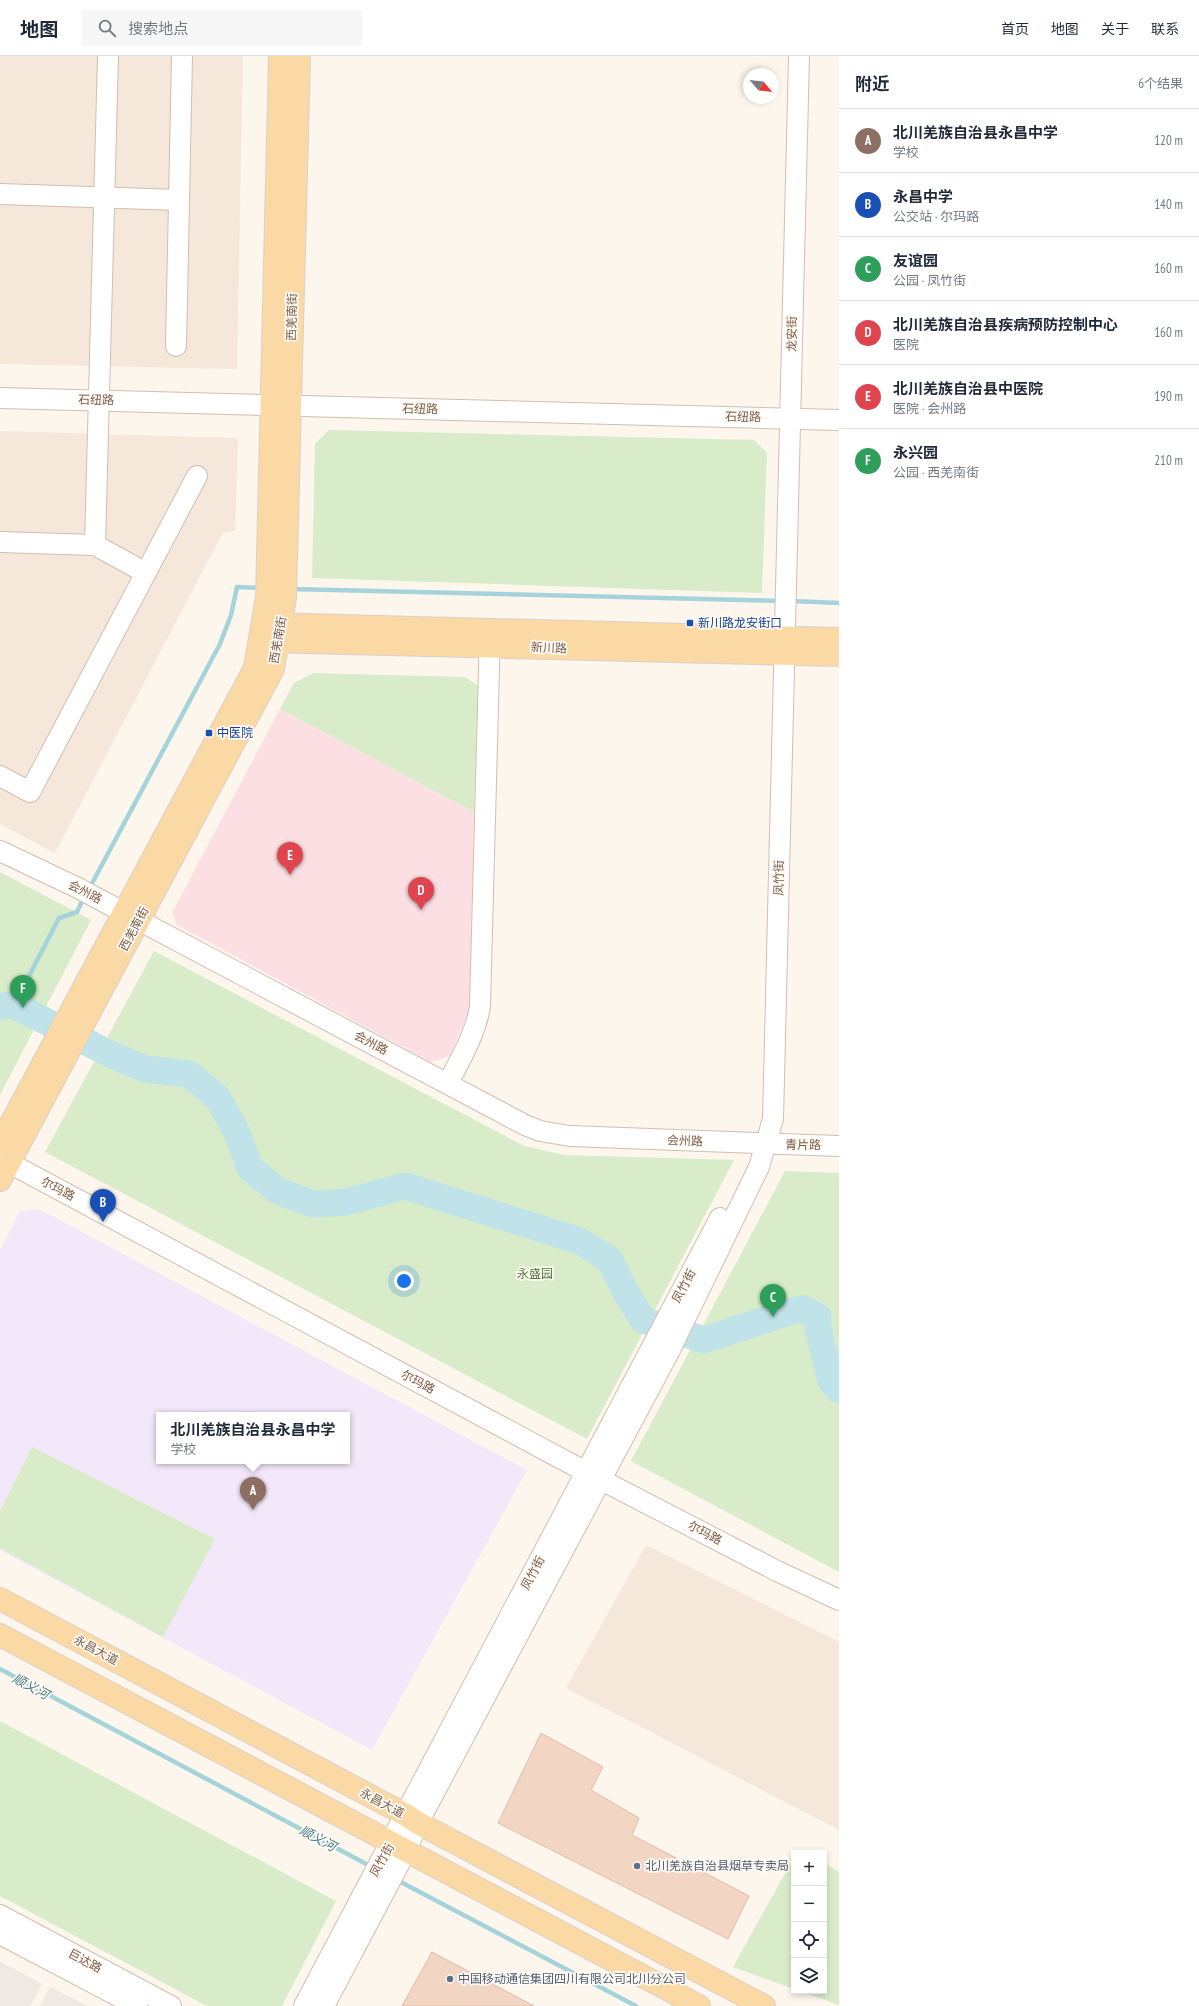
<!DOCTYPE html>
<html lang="zh">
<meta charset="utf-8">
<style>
body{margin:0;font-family:"PT Sans Narrow","Noto Sans SC",sans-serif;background:#f6f6f7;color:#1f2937}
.controls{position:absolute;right:12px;bottom:12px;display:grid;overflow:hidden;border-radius:0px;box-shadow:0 2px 6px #0003}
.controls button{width:36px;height:36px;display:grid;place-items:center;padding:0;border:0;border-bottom:1px solid #e0e1e3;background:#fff;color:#1f2937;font:20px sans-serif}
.compass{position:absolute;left:743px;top:12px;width:36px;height:36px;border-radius:50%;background:#fff;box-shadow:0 2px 6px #0003;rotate:118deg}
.you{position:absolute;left:404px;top:1225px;width:14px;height:14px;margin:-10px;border:3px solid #fff;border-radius:50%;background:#1a73e8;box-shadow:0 0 0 6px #1a73e833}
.badge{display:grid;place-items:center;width:26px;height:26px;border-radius:50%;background:#e76f51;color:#fff;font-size:13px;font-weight:700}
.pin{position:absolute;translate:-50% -33px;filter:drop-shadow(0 1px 2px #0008)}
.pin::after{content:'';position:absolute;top:21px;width:14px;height:12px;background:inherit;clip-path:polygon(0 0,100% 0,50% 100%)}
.popup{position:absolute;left:156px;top:1356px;width:194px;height:52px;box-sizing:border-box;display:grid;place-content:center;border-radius:0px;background:#fff;filter:drop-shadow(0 1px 3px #0005);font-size:13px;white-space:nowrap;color:#747a83}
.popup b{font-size:15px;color:#1f2937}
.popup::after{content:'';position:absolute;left:50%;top:100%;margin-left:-8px;border:8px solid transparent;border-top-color:#fff}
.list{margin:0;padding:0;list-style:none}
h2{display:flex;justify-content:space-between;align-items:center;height:52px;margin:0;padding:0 16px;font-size:17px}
h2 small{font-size:13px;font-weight:400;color:#747a83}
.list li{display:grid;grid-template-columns:26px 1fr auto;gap:12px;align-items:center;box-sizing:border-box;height:64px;padding:0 16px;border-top:1px solid #e0e1e3}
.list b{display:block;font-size:15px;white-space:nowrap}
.list p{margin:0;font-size:13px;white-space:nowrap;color:#747a83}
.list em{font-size:13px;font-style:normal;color:#747a83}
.icon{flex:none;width:22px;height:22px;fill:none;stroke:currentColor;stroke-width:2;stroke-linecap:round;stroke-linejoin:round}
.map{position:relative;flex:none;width:839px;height:1950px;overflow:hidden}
header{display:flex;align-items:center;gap:24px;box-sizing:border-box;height:56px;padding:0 20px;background:#fff;border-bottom:1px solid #e0e1e3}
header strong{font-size:19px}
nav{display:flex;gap:22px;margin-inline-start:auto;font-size:14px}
.search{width:280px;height:36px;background:#f6f6f7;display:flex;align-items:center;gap:10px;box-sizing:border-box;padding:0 14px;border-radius:0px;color:#747a83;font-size:15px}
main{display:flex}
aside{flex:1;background:#fff}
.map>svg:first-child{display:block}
.residential{fill:#f5e8da}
.industrial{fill:#efe9e4}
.education{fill:#f3e8fa;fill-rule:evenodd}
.medical{fill:#fbdfe3}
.green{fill:#d8ecc9}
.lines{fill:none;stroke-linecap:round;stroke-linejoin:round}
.stream{stroke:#a5d3da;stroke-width:4.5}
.river{stroke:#bfe3e8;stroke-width:27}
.building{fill:#f3d5c3;stroke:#e6bba3}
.minor-casing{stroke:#d1beb0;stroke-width:22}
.major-casing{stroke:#dad1cd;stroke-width:24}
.minor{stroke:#fff;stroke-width:20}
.major{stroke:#fbd9a5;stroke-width:22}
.transit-dot{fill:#1a4fb4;stroke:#fffaf3;stroke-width:1.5}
.service-dot{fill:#5c6f8a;stroke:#fffaf3;stroke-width:1.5}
.labels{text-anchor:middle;stroke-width:3.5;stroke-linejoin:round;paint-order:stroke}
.street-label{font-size:12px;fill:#7a5c4d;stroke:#fffaf3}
.transit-label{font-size:12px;fill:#164399;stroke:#fffaf3;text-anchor:start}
.park-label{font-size:12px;fill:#537a41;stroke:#fffaf3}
.service-label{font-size:12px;fill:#4e5e75;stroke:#fffaf3;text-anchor:start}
.water-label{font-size:13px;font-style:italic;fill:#437c86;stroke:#fffaf3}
</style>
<header>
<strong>地图</strong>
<div class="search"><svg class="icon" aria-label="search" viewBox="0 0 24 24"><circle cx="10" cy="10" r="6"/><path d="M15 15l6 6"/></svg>搜索地点</div>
<nav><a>首页</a><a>地图</a><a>关于</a><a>联系</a></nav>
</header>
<main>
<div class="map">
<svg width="839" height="1950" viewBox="0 0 839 1950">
<rect width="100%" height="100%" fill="#fdf6ec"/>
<g class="residential">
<path d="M0 0H243L237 313 0 308Z"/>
<path d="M0 375 238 382 235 475 223 476 55 797 0 768Z"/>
<path d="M646 1489 839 1586V1774L566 1632Z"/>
</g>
<g class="industrial">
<path d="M0 1905 42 1928 30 1950H0Z"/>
<path d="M50 1931 88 1950H40Z"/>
</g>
<path class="education" d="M39 1153 527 1414 372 1694 0 1494V1194L20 1155ZM159 1359H347V1405H159Z"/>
<path class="medical" d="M280 653 474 756 471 925 469 955 450 1000 431 1006 177 869 172 857Z"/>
<g class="green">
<path d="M329 374 754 384 767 397 762 537 312 522 315 388Z"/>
<path d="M313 617 465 621 478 630 474 756 280 653 294 627Z"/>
<path d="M0 816 91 864 0 1039Z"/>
<path d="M154 895 524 1090 564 1099 734 1104 587 1383 45 1096Z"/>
<path d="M785 1115 839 1117V1516L631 1405Z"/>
<path d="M32 1391 215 1483 163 1581 0 1492V1455Z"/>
<path d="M0 1665 336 1845 282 1950H207L0 1840Z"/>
<path d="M794 1801V1933L733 1911Z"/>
<path d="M824 1807 839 1816V1949L800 1935H824Z"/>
</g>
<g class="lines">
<g class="stream">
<path d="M291 533 781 545"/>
<path d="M791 545 839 547"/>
<path d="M89 833 220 588 231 559 237 531 261 532"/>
<path d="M14 949 59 862 77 856 84 841"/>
<path d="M0 1613 372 1811"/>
<path d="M397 1824 636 1950"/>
</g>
<path class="river" d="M0 950 14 949 110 998 145 1013 189 1018 218 1042 237 1077 250 1112 278 1135 313 1148 346 1146 405 1130 580 1185 610 1204 626 1237 643 1264 704 1284 789 1256 804 1253 818 1261V1273L831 1325 839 1334"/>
</g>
<g class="building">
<path d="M541 1677 603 1711 591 1734 639 1762 632 1779 749 1840 728 1883 498 1767Z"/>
<path d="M432 1896 534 1950H402Z"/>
</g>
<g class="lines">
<g class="minor-casing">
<g id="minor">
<path d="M0 138 179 144"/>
<path d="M176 290 182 0"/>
<path d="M0 342 839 364"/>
<path d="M0 486 95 489 146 517"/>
<path d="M95 489 108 0"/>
<path d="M0 720 30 736 197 420"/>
<path d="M0 795 76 831 525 1069 540 1075 570 1080 839 1090"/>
<path d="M448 1027C461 1002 475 979 480 951L490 575"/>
<path d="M0 1102 586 1416 777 1515 839 1544"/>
<path d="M0 1859 171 1950"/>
<path d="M0 1878 137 1950"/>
<path d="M304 1950 720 1162"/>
<path d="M324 1950 406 1795 418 1767 670 1294 759 1111 773 1063 799 0"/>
</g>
</g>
<g class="major-casing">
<g id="major">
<path d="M266 568 839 583"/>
<path d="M264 585 839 599"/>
<path d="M0 1088 255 612 267 541 280 0"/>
<path d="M0 1124 273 613 285 541 299 0"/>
<path d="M0 1543 406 1759 418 1767 764 1950"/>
<path d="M0 1579 699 1950"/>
</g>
</g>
<use href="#minor" class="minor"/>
<use href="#major" class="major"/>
</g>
<g class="transit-dot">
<rect x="686" y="563" width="8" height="8" rx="2"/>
<rect x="205" y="673" width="8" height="8" rx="2"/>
</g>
<g class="service-dot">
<circle cx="637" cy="1810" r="4"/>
<circle cx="450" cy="1923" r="4"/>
</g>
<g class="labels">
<g class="street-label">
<text transform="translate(292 261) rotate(-89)" y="4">西羌南街</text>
<text transform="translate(792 278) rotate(-89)" y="4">龙安街</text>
<text transform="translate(96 344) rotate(1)" y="4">石纽路</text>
<text transform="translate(420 353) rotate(1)" y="4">石纽路</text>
<text transform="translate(743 361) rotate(1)" y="4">石纽路</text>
<text transform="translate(278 584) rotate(-80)" y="4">西羌南街</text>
<text transform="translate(549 592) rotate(2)" y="4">新川路</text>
<text transform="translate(779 822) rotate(-89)" y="4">凤竹街</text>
<text transform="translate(85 836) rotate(27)" y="4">会州路</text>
<text transform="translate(134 873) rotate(-62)" y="4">西羌南街</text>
<text transform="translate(371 987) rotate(28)" y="4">会州路</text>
<text transform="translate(685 1085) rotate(2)" y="4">会州路</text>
<text transform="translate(803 1089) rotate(1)" y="4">青片路</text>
<text transform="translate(58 1133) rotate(28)" y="4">尔玛路</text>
<text transform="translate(684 1230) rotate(-62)" y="4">凤竹街</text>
<text transform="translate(418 1326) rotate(28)" y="4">尔玛路</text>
<text transform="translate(705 1477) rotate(28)" y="4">尔玛路</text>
<text transform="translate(533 1517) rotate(-62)" y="4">凤竹街</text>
<text transform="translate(96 1594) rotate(28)" y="4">永昌大道</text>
<text transform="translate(382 1747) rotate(28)" y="4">永昌大道</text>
<text transform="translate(382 1804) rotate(-61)" y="4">凤竹街</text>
<text transform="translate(85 1905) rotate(28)" y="4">巨达路</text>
</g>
<g class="transit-label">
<text x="698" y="571">新川路龙安街口</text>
<text x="217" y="681">中医院</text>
</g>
<g class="park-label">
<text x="535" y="1222">永盛园</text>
</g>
<g class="service-label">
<text x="645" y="1814">北川羌族自治县烟草专卖局</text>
<text x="458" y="1927">中国移动通信集团四川有限公司北川分公司</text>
</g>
<g class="water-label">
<text transform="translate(31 1630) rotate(28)" y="5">顺义河</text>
<text transform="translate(318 1782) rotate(28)" y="5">顺义河</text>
</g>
</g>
</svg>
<div class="controls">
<button>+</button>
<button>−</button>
<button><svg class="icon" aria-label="locate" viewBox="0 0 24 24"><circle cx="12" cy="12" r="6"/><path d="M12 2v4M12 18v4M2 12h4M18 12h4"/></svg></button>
<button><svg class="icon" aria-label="layers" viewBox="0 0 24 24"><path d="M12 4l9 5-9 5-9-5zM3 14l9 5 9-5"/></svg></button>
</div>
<svg class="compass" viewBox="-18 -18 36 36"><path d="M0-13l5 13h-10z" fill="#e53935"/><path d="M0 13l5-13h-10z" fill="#747a83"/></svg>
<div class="you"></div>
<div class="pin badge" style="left:253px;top:1454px;background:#8d6e63">A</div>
<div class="popup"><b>北川羌族自治县永昌中学</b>学校</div>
<div class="pin badge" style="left:103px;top:1166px;background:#1a4fb4">B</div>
<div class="pin badge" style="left:773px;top:1261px;background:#2e9e5b">C</div>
<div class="pin badge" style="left:421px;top:854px;background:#e0444e">D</div>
<div class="pin badge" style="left:290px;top:819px;background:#e0444e">E</div>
<div class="pin badge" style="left:23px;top:952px;background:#2e9e5b">F</div>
</div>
<aside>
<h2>附近<small>6个结果</small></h2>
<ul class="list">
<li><span class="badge" style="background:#8d6e63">A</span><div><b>北川羌族自治县永昌中学</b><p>学校</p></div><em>120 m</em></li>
<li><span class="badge" style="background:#1a4fb4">B</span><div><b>永昌中学</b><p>公交站 · 尔玛路</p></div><em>140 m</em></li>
<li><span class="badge" style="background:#2e9e5b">C</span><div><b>友谊园</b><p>公园 · 凤竹街</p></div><em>160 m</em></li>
<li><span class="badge" style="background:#e0444e">D</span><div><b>北川羌族自治县疾病预防控制中心</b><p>医院</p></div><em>160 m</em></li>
<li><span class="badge" style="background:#e0444e">E</span><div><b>北川羌族自治县中医院</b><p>医院 · 会州路</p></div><em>190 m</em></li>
<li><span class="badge" style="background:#2e9e5b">F</span><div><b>永兴园</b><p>公园 · 西羌南街</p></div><em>210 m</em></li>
</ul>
</aside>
</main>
